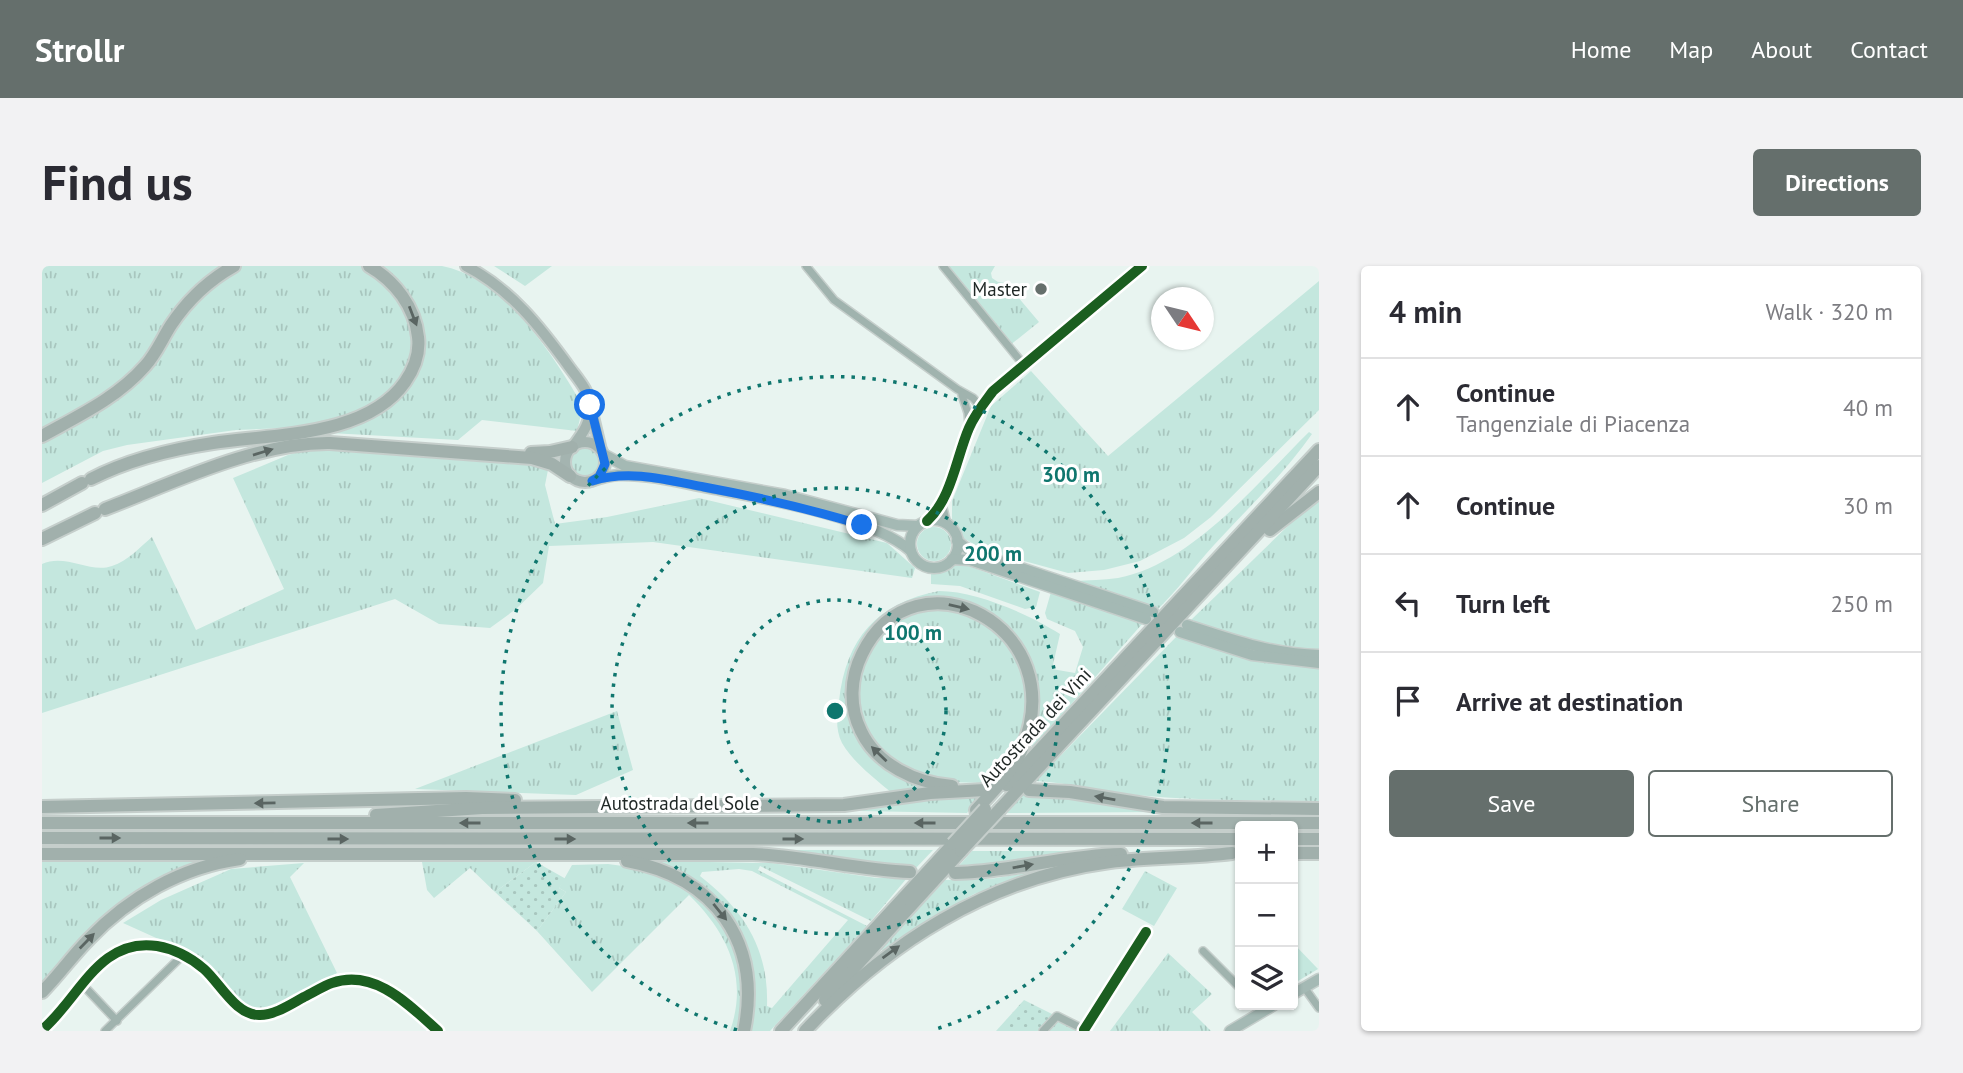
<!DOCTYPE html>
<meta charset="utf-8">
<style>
body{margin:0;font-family:"PT Sans",sans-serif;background:#f2f2f3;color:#2b2b33}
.controls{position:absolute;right:21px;bottom:21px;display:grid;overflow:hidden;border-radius:7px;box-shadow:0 2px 5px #0004}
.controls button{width:63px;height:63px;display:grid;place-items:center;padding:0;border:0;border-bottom:2px solid #e1e1e2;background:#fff;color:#2b2b33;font:35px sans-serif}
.compass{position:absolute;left:1109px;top:21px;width:63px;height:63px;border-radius:50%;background:#fff;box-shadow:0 2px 5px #0004;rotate:125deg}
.stop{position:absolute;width:21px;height:21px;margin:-16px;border:5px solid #1a73e8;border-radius:50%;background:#fff}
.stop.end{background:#1a73e8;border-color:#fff;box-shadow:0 2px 7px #0008}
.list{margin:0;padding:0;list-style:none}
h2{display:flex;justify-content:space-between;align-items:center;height:91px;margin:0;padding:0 28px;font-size:30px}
h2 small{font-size:23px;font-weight:400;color:#7c7c81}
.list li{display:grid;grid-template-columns:46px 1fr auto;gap:21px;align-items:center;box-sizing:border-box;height:98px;padding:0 28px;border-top:2px solid #e1e1e2}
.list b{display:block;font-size:26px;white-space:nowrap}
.list p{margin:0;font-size:23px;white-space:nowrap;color:#7c7c81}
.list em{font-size:23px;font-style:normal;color:#7c7c81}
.actions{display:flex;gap:14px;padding:21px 28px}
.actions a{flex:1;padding:16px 0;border:2px solid #656f6c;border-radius:7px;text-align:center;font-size:24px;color:#656f6c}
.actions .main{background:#656f6c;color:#fff}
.icon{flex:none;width:38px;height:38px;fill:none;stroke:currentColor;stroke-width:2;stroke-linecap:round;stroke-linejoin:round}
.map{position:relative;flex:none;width:1277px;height:765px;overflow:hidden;border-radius:7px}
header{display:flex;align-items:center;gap:42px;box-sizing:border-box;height:98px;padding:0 35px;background:#656f6c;color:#fff}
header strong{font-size:33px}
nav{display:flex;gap:38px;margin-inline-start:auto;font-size:24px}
.intro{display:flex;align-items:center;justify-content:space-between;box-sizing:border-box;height:168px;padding:0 42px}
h1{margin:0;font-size:49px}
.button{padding:18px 32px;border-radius:7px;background:#656f6c;color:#fff;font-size:24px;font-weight:700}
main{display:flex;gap:42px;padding:0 42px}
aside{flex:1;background:#fff;border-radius:7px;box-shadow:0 2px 5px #0004}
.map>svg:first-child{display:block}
.grass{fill:url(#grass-tufts);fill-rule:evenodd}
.park{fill:url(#park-dots)}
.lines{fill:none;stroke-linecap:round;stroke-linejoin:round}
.street-casing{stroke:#c5cecb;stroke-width:10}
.secondary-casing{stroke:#c5cecb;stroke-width:13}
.primary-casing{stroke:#c5cecb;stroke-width:14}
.highway-casing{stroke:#c5cecb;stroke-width:16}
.street{stroke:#a0b3ae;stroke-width:7}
.secondary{stroke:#a4b9b4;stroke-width:10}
.primary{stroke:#a4b4b0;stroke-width:10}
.highway{stroke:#a1b0ac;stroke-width:12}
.highway-bridge-casing{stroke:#c5cecb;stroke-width:16;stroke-linecap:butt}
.highway-bridge{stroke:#a1b0ac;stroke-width:12}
.cycleway-casing{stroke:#fff;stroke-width:15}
.cycleway{stroke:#1b5e20;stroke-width:10}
.oneway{fill:#5a6562}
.route{stroke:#1a73e8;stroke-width:9}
.ring{fill:none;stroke:#0f766e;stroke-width:3.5;stroke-dasharray:3.5 7}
.poi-dot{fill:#656f6c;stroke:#fff;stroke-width:2.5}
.labels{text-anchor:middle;stroke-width:6;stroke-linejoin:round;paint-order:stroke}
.poi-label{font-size:19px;fill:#1f2725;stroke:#fff;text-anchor:end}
.street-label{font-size:19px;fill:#1f2725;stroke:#fff}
.centre{fill:#0f766e;stroke:#fff;stroke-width:3.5}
.ring-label{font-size:21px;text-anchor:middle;font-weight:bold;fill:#0f766e;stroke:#fff;stroke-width:6;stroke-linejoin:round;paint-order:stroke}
</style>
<header>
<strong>Strollr</strong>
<nav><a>Home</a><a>Map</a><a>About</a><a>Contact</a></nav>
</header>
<div class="intro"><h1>Find us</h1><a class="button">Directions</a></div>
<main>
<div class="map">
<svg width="1277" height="765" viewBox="0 0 1277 765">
<defs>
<pattern id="grass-tufts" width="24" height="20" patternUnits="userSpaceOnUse" patternTransform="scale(1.75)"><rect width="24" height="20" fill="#c4e7de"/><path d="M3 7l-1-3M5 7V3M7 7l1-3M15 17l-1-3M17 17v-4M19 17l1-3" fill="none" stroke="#a8c6be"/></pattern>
<pattern id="park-dots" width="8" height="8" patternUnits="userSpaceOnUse" patternTransform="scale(1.75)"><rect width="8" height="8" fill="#c4e7de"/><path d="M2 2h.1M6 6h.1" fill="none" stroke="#a8c6be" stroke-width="1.8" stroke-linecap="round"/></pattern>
</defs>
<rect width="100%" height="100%" fill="#e8f4f0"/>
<g class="grass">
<path d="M0 0H183L84 115 0 166Z"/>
<path d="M200 0H321L327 3 361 36 374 79 363 112 324 145 264 161 194 164 85 179 61 185 0 217V175L57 143 140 49 183 10Z"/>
<path d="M335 0C355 0 380 0 400 0 463 12 511 89 541 140L535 165 440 154 416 174 288 167 352 136 380 65Z"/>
<path d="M452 0H510L483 20Z"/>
<path d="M901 0H953L949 7 950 12 956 16 964 17 997 56 967 80Z"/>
<path d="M1277 15V144L1169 251 1142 272 1098 295 1062 304 1026 307 942 284 921 272 910 254V235L949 140 989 105 1066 190Z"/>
<path d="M1267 166 1270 168C1242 208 1205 243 1172 279 1152 301 1135 325 1114 345L1031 317 1032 315C1047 314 1061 314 1076 312 1150 298 1215 217 1267 166Z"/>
<circle cx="543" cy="195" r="15"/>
<path d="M268 183 496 200 506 204 503 219 513 258 565 251 657 232 845 277 873 302 870 312 611 276 507 280 501 317 474 343 448 362 397 358 353 333 0 447V298C24 287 48 308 70 300 86 295 98 281 110 271L154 364 242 323 191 212 246 189Z"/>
<path d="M1277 235V385C1232 382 1191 369 1149 354L1251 255Z"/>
<circle cx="892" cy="278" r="17"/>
<path d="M921 298 998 326 994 341 983 343 918 320 889 318V307L900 301Z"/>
<path d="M897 325C934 325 986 348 1018 368L1010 403 1033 407 1041 381 1033 365 1005 353 1003 347 1009 326 1101 357 994 478 990 480 987 475 984 390 970 368 952 350 927 338 899 335 838 359 808 429 835 495 853 508 886 520 888 524 850 527C833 513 811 496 800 477 793 463 795 449 797 435 804 372 835 337 897 325Z"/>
<path d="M886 343 920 344 953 361 976 390 987 437 974 485 949 517 901 516 856 500 835 483 819 457 815 427 819 398 847 361 873 347Z"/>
<path d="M1135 370C1181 384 1228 401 1277 401V535C1217 534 1155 535 1095 529 1061 525 1028 517 994 515Z"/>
<path d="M575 445 591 504 534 529 373 523Z"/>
<path d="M982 528 1015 530 1120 546 965 547Z"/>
<path d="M910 529 940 530 925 547 816 545Z"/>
<path d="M732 584H891L874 602H844Z"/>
<path d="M930 585H1048L984 595 915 602Z"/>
<path d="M0 592H170L104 624 0 723Z"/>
<path d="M612 595 729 597 835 612H865L829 655 718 600 716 604 825 660 728 765H705L710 740 686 650 611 597ZM697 603 710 605 806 654 730 742 725 740C727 683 702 644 658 610L660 606Z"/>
<path d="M380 596H494L453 626 428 602 392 632 385 624Z"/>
<path d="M262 597 248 611 295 707 232 746 211 749 143 685 81 657 119 634 189 603Z"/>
<path d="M566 598 603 603 631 613 673 646 690 673 703 722 697 765H688C707 711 685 666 647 629L550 726 495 665 524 626 517 622 530 599Z"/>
<path d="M1003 604 932 628 899 646 841 685 839 683 903 614 948 613Z"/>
<path d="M1103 605 1135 622 1112 660 1080 643Z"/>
<path d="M1251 677 1276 703 1251 718Z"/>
<path d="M1126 687 1170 728 1150 746 1169 765H1068Z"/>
</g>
<g class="park">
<path d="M494 596 524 613 517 622 524 626 495 665 453 626Z"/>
<path d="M982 734 1044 765H954Z"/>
</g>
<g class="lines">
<g class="street-casing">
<g id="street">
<path d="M764 0 792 34 915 123 931 132 938 140"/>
<path d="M901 0 981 98"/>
<path d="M920 129 926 147 927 159"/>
<path d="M900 238 905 258"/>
<path d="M885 255C910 232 914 192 927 162 933 148 942 137 951 125L1100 0"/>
<path d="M1161 685 1198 722"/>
<path d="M40 718 75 755"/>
<path d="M1262 721 1277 742"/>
<path d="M1042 764 1104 666"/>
<path d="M63 765 142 688"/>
<path d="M1001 765 1015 750 1043 764"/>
</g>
</g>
<g class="secondary-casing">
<g id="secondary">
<path d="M561 188 583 200 743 229 855 259 876 260"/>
<path d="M550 215C559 212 567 210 576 209 606 208 637 216 667 222 720 232 829 250 869 285"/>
<circle cx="892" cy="278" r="24"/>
<path d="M915 275 928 285 1111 346"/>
<path d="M910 293 928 294 1104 353"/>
<path d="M1145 359C1188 373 1230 388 1277 389"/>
<path d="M1138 366 1210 389 1277 397"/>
<path d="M1251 728 1277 713"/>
<path d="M0 764C37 733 57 671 115 680 133 683 148 691 162 703 178 717 194 750 218 749 233 749 249 738 262 731 271 727 281 720 290 717 333 702 368 740 396 765"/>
<path d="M1188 765 1232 739"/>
</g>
</g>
<g class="primary-casing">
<g id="primary">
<path d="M424 0C469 23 499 62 528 102 536 113 548 126 548 140 549 156 541 167 532 179"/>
<path d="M550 146 559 184"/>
<circle cx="543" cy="196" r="20"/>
</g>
</g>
<g class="highway-casing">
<g id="highway">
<path d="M0 170C36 150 75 132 103 100 114 88 120 73 129 59 145 35 167 14 192 0"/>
<path d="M489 187 508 186 530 181"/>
<path d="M49 213C86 194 131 183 171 177 230 168 325 171 363 116 372 103 378 87 376 71 373 41 353 15 327 0"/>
<path d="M0 239 40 217"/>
<path d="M63 243C131 217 214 176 288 177L490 192 510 198 528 210"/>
<path d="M1228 264 1277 226"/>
<path d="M0 273 53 247"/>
<path d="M965 519 1277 184"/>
<path d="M910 520C874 517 835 499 819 465 807 441 808 412 820 388 872 280 1034 360 979 485 969 508 951 525 934 544"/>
<path d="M987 524 1028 526 1121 541 1277 543"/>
<path d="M0 541 424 532 473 534"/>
<path d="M958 543 1277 200"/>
<path d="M334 549 440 542 802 539 888 527 943 524"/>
<path d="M0 557H1277"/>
<path d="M0 572 1198 573"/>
<path d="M1251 573H1277"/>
<path d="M1251 587H1277"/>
<path d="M0 588H711C764 590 815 604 868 606"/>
<path d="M585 595C673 611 720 676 702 765"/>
<path d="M913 607C969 606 1023 589 1079 588"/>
<path d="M0 726C17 709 30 690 47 673 87 631 140 601 198 593"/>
<path d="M783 734 919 585"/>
<path d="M739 765 911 578"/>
<path d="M763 765C845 677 947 612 1068 596 1109 591 1149 592 1190 587"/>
</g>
</g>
<use href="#street" class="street"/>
<use href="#secondary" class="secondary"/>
<use href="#primary" class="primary"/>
<use href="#highway" class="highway"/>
<g class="highway-bridge-casing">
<g id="highway-bridge">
<path d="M911 578 943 543"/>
<path d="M919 585 958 543"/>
</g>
</g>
<use href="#highway-bridge" class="highway-bridge"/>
<g class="cycleway-casing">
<g id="cycleway">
<path d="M885 255C910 232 914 192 927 162 933 148 942 137 951 125L1100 0"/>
<path d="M0 764C37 733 57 671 115 680 133 683 148 691 162 703 178 717 194 750 218 749 233 749 249 738 262 731 271 727 281 720 290 717 333 702 368 740 396 765"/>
<path d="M1042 764 1104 666"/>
</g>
</g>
<use href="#cycleway" class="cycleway"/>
</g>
<defs><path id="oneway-solid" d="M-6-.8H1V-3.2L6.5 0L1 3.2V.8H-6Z" transform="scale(1.75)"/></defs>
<g class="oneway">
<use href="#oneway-solid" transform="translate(371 50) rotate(69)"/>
<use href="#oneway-solid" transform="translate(221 186) rotate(-17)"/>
<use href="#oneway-solid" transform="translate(917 341) rotate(13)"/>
<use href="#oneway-solid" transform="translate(837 488) rotate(-136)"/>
<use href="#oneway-solid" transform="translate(1063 532) rotate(-170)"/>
<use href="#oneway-solid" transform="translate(223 537) rotate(179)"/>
<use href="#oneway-solid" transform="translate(428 557) rotate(-180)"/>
<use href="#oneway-solid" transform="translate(656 557) rotate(180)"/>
<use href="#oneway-solid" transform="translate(883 557) rotate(-180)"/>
<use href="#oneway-solid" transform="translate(1160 557) rotate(-180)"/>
<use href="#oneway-solid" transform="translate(68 572)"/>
<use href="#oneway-solid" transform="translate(296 573)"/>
<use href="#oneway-solid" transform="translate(523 573)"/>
<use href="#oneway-solid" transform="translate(751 573)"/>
<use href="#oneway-solid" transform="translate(981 600) rotate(-10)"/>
<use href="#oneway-solid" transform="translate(678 646) rotate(51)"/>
<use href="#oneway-solid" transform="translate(45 675) rotate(-46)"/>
<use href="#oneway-solid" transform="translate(849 686) rotate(-36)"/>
</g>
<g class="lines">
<path class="route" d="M548 139 563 198 557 211 550 215C587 203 626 214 662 221 716 231 768 243 820 259"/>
</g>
<g class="ring">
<circle cx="793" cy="445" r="111"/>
<circle cx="793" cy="445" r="223"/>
<path d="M695 764A334 334 0 1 1 891 764"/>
</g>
<circle class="poi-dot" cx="999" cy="23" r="7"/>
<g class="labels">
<g class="poi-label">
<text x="985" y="30">Master</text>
</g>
<g class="street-label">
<text transform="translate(993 461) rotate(-47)" y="7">Autostrada dei Vini</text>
<text x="638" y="544">Autostrada del Sole</text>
</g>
</g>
<circle cx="793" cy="445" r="10" class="centre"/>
<g class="ring-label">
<text x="1029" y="216">300 m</text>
<text x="951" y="295">200 m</text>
<text x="871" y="374">100 m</text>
</g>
</svg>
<div class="controls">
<button>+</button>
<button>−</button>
<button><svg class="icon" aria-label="layers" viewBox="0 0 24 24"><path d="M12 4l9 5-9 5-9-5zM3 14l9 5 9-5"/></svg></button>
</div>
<svg class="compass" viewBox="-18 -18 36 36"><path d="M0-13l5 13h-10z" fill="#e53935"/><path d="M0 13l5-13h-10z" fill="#7c7c81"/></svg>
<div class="stop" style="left:548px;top:139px"></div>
<div class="stop end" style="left:820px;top:259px"></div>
</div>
<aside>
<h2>4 min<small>Walk · 320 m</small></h2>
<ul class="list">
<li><svg class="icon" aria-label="ahead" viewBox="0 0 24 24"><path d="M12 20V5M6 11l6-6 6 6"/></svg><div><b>Continue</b><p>Tangenziale di Piacenza</p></div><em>40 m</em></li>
<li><svg class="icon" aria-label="ahead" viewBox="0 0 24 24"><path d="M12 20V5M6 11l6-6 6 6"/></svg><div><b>Continue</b></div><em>30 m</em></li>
<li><svg class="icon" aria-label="left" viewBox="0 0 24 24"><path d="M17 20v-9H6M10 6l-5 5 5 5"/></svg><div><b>Turn left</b></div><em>250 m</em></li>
<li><svg class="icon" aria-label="arrive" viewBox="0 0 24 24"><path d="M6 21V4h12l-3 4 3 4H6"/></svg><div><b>Arrive at destination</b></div></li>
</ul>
<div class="actions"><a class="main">Save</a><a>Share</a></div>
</aside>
</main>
